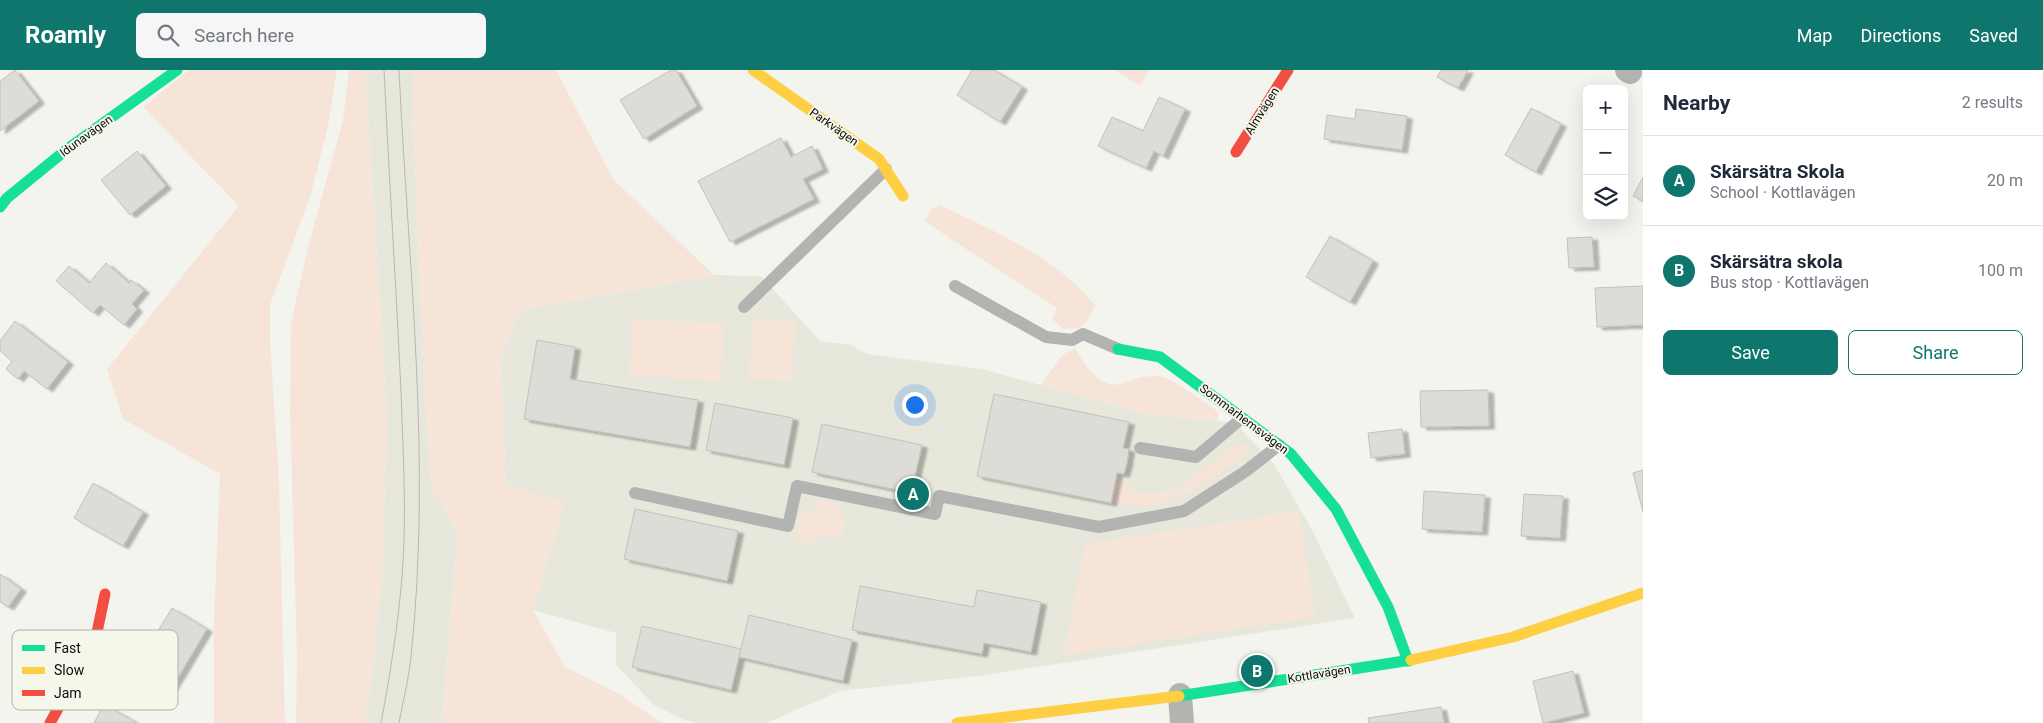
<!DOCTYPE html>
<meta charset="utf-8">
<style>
body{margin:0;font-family:Roboto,sans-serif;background:#f6f6f7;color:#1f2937}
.controls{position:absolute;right:15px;top:15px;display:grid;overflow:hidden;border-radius:8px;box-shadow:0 5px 20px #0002}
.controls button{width:45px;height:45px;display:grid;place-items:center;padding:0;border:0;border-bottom:1px solid #e0e1e3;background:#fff;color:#1f2937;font:25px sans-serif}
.you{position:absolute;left:914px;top:334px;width:18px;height:18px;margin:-12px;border:4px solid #fff;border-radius:50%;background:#1a73e8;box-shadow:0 0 0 8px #1a73e833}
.badge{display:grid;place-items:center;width:32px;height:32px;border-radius:50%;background:#0f766e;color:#fff;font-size:16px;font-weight:700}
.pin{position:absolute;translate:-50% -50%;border:2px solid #fff;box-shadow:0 1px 5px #0006}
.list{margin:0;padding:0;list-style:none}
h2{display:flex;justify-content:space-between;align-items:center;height:65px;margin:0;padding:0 20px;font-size:21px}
h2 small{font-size:16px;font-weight:400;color:#747a83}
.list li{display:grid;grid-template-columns:32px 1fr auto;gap:15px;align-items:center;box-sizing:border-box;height:90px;padding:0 20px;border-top:1px solid #e0e1e3}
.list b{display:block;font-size:19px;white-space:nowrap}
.list p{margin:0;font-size:16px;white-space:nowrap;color:#747a83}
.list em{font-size:16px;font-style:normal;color:#747a83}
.actions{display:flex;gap:10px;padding:15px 20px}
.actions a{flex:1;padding:11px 0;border:1px solid #0f766e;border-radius:8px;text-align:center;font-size:18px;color:#0f766e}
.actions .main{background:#0f766e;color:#fff}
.icon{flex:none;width:28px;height:28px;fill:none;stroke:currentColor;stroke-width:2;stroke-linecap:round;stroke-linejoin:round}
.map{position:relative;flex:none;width:1643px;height:653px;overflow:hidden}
header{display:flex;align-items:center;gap:30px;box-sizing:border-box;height:70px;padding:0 25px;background:#0f766e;color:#fff}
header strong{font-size:24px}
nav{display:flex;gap:28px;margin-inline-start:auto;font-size:18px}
.search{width:350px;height:45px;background:#f6f6f7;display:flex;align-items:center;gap:12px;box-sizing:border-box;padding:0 18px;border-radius:8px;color:#747a83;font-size:19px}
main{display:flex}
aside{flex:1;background:#fff}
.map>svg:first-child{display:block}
.built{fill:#e7e8db}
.green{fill:#f7e4d9}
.building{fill:#dddcd7;stroke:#c3c1bd;filter:url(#shadow)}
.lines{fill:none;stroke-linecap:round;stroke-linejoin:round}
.lane{stroke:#b3b4b2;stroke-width:12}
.street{stroke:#b3b4b2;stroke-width:24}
.fast{stroke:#16e098;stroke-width:11}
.slow{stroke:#ffcf43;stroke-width:11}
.jam{stroke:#f24e42;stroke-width:11}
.tram{stroke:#b7b8b3;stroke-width:1}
.labels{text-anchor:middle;stroke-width:4;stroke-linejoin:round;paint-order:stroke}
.street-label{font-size:12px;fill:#0d0e0a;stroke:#f6f7eb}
.key{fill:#f6f7eb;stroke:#b0b1a8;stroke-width:1}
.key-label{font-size:14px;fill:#0d0e0a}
</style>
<header>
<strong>Roamly</strong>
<div class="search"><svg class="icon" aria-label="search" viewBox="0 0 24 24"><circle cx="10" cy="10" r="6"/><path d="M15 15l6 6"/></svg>Search here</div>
<nav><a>Map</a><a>Directions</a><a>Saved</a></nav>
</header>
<main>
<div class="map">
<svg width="1643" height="653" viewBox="0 0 1643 653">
<defs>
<filter id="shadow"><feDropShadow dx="5.5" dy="3" stdDeviation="1" flood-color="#0004"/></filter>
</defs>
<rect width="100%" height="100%" fill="#f4f4ee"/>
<g class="built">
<path d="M365 0H413V45L421 235 431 415 458 463 442 653H365L373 593 382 501 387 350Z"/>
<path d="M714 205 761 206 820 271 851 275 867 284 982 299 1148 344 1235 353 1274 394 1311 458 1355 548 978 606 840 621 766 653H697L684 650 654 635 616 595V563L533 540 564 432 506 416 500 288 520 240Z"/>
</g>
<g class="green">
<path d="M189 0H337L328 56 311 124 270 235V271L279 411 285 653H214V550L220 404 123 349 107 299 239 136 143 37Z"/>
<path d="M349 0H365L387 350 382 501 373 593 365 653H296L297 588 290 340 291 253 308 177 343 50Z"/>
<path d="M413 0H556L613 109 714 205 520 240 500 288 506 416 564 432 533 540 565 597 619 624 662 653H442L458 463 431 415 421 235 413 45Z"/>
<path d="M1115 0H1150L1140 16Z"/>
<path d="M940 135C995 162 1055 186 1095 235 1087 254 1085 259 1063 259L1052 249 1057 238 952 170 925 151 931 139Z"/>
<path d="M632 249 724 254 721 311 629 306Z"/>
<path d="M753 249 795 251 792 311 749 308Z"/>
<path d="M1075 278C1085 295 1100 321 1124 313 1136 309 1149 304 1162 307 1173 309 1207 334 1219 342L1217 351 1148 344 1041 315 1062 285Z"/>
<path d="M1239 372 1249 377 1242 389 1190 422 1148 437 1111 433 1116 407 1142 424 1175 420Z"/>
<path d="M818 429 836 433C841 444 851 457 839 467L829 464 811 473 795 469 799 448 816 438Z"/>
<path d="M1299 441 1315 547 1064 585 1085 474Z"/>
</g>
<g class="building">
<path d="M15 0 39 31 0 61V11Z"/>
<path d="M671 0H676L697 36 644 69 620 30Z"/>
<path d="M972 0H994L1022 17 1000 52 957 25Z"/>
<path d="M1441 0H1468L1458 18 1437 7Z"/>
<path d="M1159 27 1185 39 1163 86 1154 81 1146 98 1098 76 1112 47 1143 61Z"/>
<path d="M1531 38 1561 54 1536 102 1505 85Z"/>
<path d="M1356 39 1407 46 1402 80 1324 69 1327 45 1355 49Z"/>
<path d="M781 68 791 87 812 76 823 99 803 109 814 129 730 172 698 111Z"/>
<path d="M137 81 166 116 130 145 101 110Z"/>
<path d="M1643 107V131L1633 126Z"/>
<path d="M1330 166 1373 191 1350 232 1306 207Z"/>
<path d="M1592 167 1594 197 1569 198 1567 168Z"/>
<path d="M106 193 129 213 131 210 144 220 132 234 137 239 124 255 100 235 93 243 56 211 69 196 89 213Z"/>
<path d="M1643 216V255L1597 257 1595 218Z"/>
<path d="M15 251 68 292 47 319 24 301 18 309 6 299 12 291 0 281V271Z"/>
<path d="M537 270 575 277 570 309 698 330 690 377 524 349Z"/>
<path d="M1488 320 1489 356 1421 357 1420 321Z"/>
<path d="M994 324 1129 352 1123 378 1129 379 1127 393 1124 404 1117 403 1111 433 977 406Z"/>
<path d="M715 333 793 348 784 395 706 380Z"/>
<path d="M822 354 922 375 911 423 812 402Z"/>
<path d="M1402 359 1405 384 1371 388 1368 363Z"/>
<path d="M1643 400V442L1633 403Z"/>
<path d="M93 413 143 442 123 476 74 448Z"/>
<path d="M1424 421 1485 425 1482 462 1422 459Z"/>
<path d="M1524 424 1563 426 1560 468 1521 466Z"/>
<path d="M635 439 738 461 727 511 624 489Z"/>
<path d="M0 504 21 519 8 537 0 532Z"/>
<path d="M860 516 974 537 977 520 1041 532 1031 582 984 573 982 584 852 560Z"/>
<path d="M172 538 207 559 170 621 146 606 164 576 153 569Z"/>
<path d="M749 545 852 570 843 611 739 587Z"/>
<path d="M642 556 741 579 731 620 632 597Z"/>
<path d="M1573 601 1584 643 1543 653 1533 611Z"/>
<path d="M104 634 137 653H94Z"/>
<path d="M1441 637 1444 653H1369L1368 648Z"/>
</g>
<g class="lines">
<g class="lane">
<path d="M955 216 1046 267 1072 270 1083 264 1118 279"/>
<path d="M744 237 886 99"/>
<path d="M1140 378 1196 387 1242 348"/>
<path d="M635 423 788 456 797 416 935 444 939 426 1099 457 1184 441 1246 401 1279 375"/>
</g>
<g class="street">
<path d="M1627 0 1630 2"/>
<path d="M1180 625 1182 653"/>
</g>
<g class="fast">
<path d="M0 137 7 128 66 80 177 0"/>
<path d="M1118 279 1160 287 1291 384 1336 439 1388 537 1408 591"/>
<path d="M1179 626 1411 590"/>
</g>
<g class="slow">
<path d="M753 0 879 89 903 126"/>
<path d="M1411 590 1513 567 1643 523"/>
<path d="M957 653 1179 626"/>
</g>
<g class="jam">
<path d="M1236 82 1288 0"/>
<path d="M50 653 95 572 105 524"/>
</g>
<g class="tram">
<path d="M381 653C390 605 398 556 402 507 407 445 403 383 401 321 396 214 389 107 384 0"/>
<path d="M399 653C403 631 409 608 411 586 432 392 408 194 399 0"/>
</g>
</g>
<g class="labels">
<g class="street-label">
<text transform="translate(1262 41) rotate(-58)" y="4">Almvägen</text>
<text transform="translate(834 57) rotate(35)" y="4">Parkvägen</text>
<text transform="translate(86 66) rotate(-36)" y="4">Idunavägen</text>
<text transform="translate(1244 349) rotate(37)" y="4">Sommarhemsvägen</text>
<text transform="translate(1319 604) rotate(-9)" y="4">Kottlavägen</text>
</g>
</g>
<rect x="12" y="560" width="166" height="80" rx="8" class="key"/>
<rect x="22" y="575" width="23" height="6" fill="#16e098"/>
<rect x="22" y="597" width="23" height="7" fill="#ffcf43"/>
<rect x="22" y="620" width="23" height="6" fill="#f24e42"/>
<g class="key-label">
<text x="54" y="583">Fast</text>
<text x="54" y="605">Slow</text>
<text x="54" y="628">Jam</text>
</g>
</svg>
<div class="controls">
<button>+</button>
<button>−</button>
<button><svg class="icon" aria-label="layers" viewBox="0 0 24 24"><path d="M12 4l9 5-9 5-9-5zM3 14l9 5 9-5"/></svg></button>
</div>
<div class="you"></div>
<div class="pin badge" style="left:913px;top:424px">A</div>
<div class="pin badge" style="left:1257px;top:601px">B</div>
</div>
<aside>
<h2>Nearby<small>2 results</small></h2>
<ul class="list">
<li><span class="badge">A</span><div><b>Skärsätra Skola</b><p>School · Kottlavägen</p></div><em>20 m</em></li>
<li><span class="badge">B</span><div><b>Skärsätra skola</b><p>Bus stop · Kottlavägen</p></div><em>100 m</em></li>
</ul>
<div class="actions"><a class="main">Save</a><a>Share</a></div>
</aside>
</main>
